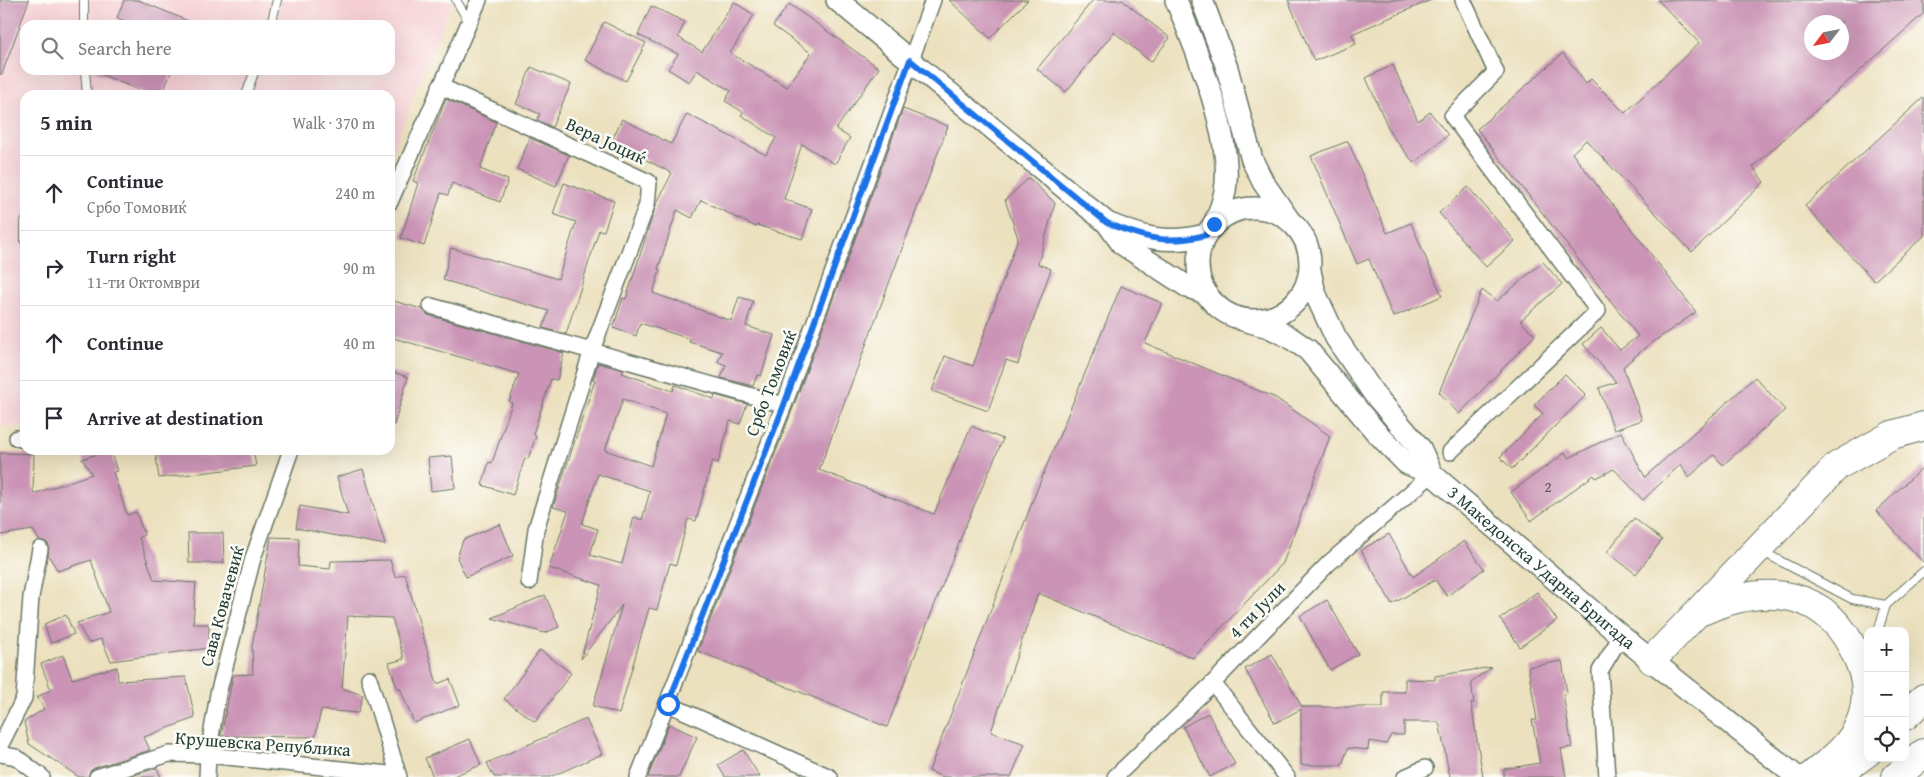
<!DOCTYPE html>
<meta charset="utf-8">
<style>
body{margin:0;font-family:"Gentium Book Plus",serif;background:#f7f7f7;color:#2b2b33}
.controls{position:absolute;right:15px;bottom:15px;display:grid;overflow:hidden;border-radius:10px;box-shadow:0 5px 20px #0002}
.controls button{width:45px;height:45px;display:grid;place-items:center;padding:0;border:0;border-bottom:1px solid #e1e1e2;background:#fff;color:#2b2b33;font:25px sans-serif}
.compass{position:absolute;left:1804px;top:15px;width:45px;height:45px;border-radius:50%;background:#fff;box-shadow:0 5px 20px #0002;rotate:238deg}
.stop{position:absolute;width:15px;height:15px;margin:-11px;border:4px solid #1a73e8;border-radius:50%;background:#fff}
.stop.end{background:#1a73e8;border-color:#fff;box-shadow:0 1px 5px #0008}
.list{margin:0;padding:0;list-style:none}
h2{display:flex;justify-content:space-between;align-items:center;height:65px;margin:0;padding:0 20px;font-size:21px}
h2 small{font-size:16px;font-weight:400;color:#7c7c81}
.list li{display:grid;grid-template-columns:32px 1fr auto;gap:15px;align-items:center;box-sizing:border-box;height:75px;padding:0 20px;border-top:1px solid #e1e1e2}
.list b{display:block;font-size:19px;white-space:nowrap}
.list p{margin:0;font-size:16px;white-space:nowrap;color:#7c7c81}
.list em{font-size:16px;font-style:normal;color:#7c7c81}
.icon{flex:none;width:28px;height:28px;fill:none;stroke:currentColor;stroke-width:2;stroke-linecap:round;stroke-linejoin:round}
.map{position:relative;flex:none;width:1924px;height:777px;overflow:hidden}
.search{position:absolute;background:#fff;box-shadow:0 5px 20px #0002;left:20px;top:20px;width:375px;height:55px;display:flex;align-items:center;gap:12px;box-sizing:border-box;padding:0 18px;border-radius:15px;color:#7c7c81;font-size:19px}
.panel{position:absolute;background:#fff;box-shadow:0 5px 20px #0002;left:20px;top:90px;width:375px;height:365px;border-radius:15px}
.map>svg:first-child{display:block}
.built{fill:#f6cfd5;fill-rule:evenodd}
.building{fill:#cb94b6;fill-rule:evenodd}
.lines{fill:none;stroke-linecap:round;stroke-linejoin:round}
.lane-casing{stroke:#677665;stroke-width:10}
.street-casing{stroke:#677665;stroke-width:18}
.secondary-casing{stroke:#677665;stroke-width:24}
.highway-casing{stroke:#677665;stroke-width:30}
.lane{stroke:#fff;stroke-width:8}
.street{stroke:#fff;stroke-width:15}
.secondary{stroke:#fff;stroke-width:21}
.highway{stroke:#fff;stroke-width:28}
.route{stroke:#1a73e8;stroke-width:6}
.labels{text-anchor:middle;stroke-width:5;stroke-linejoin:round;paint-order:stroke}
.number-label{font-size:15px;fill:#4a5354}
.street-label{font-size:18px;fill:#1f3d34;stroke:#fdfcf7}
</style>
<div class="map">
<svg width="1924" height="777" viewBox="0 0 1924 777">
<rect width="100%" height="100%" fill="#fdfcf7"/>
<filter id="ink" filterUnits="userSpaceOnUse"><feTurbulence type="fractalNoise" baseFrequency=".02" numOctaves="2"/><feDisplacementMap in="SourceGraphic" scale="10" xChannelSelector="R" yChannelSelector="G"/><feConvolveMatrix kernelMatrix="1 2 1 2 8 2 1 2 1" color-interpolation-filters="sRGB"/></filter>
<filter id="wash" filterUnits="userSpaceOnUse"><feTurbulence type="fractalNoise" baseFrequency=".0096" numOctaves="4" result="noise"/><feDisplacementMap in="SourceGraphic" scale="20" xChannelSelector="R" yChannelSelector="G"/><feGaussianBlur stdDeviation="1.12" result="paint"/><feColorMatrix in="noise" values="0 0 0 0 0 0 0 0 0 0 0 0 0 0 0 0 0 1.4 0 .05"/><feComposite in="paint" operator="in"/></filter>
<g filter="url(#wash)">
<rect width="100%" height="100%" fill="#ece1bf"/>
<path class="built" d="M0 0H453L421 76 390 159V95H25V426H0ZM25 25H390V70H25Z"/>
<g id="blocks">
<g class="building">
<path d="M0 0H29L2 74H0Z"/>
<path d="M124 0H138L198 25H134L117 18Z"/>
<path d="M949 0H1028L990 38Z"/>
<path d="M1093 0H1122L1170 38 1151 62 1114 32 1066 92 1037 69Z"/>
<path d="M1288 0H1431L1352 34 1356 44 1314 61Z"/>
<path d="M1658 0H1924V13L1753 167 1764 182 1692 252 1586 140 1572 153 1696 312 1646 347 1623 367 1642 420 1614 430 1599 388 1616 382 1583 344 1601 328 1620 350 1638 336 1477 129 1563 53 1586 84 1591 79 1625 113 1699 43ZM1812 22H1842V52H1812Z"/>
<path d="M734 2 754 15 730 53 787 87 811 53 773 26 789 4 879 68 836 129 850 138 835 164 802 144 784 199 812 209 802 239 757 225 756 227 701 200 692 218 677 210 658 269 660 270 653 293 731 321 739 297 753 301 746 326 774 335 761 376 757 375 753 386 721 378 726 365 718 362 722 352 689 342 690 339 640 323 636 336 613 328 623 298 626 299 656 205 672 173 611 142 622 119 671 144 687 114 766 155 776 138 741 115 743 112 725 101 731 91 697 70 689 82 668 69 678 54 638 35 651 6 685 22 678 37 702 52Z"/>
<path d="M604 22 646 43 626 81 585 60Z"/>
<path d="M1393 65 1418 121 1430 112 1448 135 1414 163 1391 134 1366 78Z"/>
<path d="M531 67 571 84 552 127 537 120 540 114 516 104Z"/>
<path d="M91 70H172L162 95H150Z"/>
<path d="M1924 97V236L1874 281 1805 206Z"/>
<path d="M446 99 496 122 480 169 508 180 500 202 452 183 448 195 441 193 424 246 401 238 418 183 413 181Z"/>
<path d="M903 109 948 126 819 470 934 514 971 426 1003 439 965 527 887 727 698 651 793 408Z"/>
<path d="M530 138 569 155 556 186 517 169Z"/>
<path d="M1348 141 1387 233 1411 223 1442 296 1393 317 1369 259 1357 264 1311 156Z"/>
<path d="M1029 178 1055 203 1038 264 1051 269 1018 364 1006 360 988 411 932 391 945 356 973 366 1018 238 1005 200Z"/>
<path d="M564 183 614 201 604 231 599 230 566 334 543 328 549 311 443 280 451 248 558 279 576 222 553 214Z"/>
<path d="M1468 187 1515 241 1486 267 1439 213Z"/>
<path d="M1543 262 1562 284 1520 321 1535 335 1459 414 1439 392 1482 290 1497 301Z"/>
<path d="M1121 286 1162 303 1145 343 1276 398 1330 436 1283 563 1193 658 1038 593 991 732 1025 744 1011 777H943L929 771 1040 482Z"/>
<path d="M390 300 422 309 428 315 564 353 557 380 551 379 533 434 536 436 528 459 525 458 513 495 482 485 489 462 492 463 512 403 509 402 519 374 390 337Z"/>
<path d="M598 363 623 370 622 373 673 391 675 385 714 399 715 395 747 404 740 424 730 421 718 463 712 461 696 521 688 519 676 565 670 563 657 610 649 608 619 714 593 706 622 605 581 659 601 585 549 568 568 511 553 507 595 380 593 379ZM623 399 666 414 651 466 605 450ZM598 474 650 491 642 520 634 517 622 564 590 555 598 529 582 524Z"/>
<path d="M390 371 408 377 394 425 390 424Z"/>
<path d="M1565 374 1586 395 1512 469 1500 457 1543 414 1534 405Z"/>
<path d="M1755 377 1785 410 1723 465 1714 455 1688 478 1681 464 1643 500 1614 469 1596 478 1594 475 1531 521 1511 492 1565 453 1569 458 1621 432 1645 477Z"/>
<path d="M110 450 117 471 113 472 127 515 136 512 144 535 139 537 154 580 196 583 193 624H209V648L111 661 101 639 89 643 77 623 109 612 91 560 58 571 48 555 49 545 46 542 39 540 33 530 0 535V453L34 454 33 494 92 474 82 459Z"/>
<path d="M155 450H253L256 466 159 478Z"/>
<path d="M452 456 455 488 431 491 428 458Z"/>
<path d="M1924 466V563L1876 511Z"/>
<path d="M363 469 385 545 296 528 300 506 348 515 337 477Z"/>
<path d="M1634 518 1662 540 1636 574 1607 552Z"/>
<path d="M500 524 513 556 466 577 457 558 463 540Z"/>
<path d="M188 533H223L224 563H189Z"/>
<path d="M1389 534 1413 577 1464 541 1484 569 1447 596 1435 580 1392 604 1361 550Z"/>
<path d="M271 537 299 538 298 566 330 569 331 561 390 560 395 577 405 574 437 684 450 679 460 705 414 723 400 688H397L389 663 404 659 392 618 348 616 342 688 363 695 358 713 321 710 315 737 221 736 233 675 253 674 252 646Z"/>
<path d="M1537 592 1557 620 1520 647 1500 619Z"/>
<path d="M545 595 559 627 545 633 492 618Z"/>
<path d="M1327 600 1358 654 1330 670 1300 616Z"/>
<path d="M66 615 74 634 51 643 44 624Z"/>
<path d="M540 650 571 673 535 722 504 699Z"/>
<path d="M1272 654 1302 707H1383V692H1405V679L1435 680V676L1492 667 1471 682 1474 703H1471L1483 777H1450L1439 722H1404V735H1391L1386 744 1369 741 1368 750 1348 748 1342 765H1301V709L1275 723 1245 669Z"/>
<path d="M63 655 72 679 117 667 118 681 186 677 195 718 144 737 150 750 94 768 90 771 88 777H79L29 744 24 722 44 709 37 697 51 690 41 664Z"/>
<path d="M1562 661 1567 693 1563 694 1572 747 1561 749 1566 777H1504V769L1540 763 1532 720H1537L1528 667Z"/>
<path d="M1208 713 1235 764 1210 777 1183 727Z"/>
<path d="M586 719 602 754 550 777H494L487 763Z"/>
<path d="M669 724 697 737 679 777H648Z"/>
<path d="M470 739 481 765 451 777H433L425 758Z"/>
<path d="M743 750 760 777H725L718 765Z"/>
<path d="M157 768 161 777H128Z"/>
</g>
</g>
</g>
<g filter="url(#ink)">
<use href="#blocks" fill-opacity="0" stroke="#677665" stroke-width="1"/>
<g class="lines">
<g class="lane-casing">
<g id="lane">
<path d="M84 0V25"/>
<path d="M456 0 469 22"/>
<path d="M271 25 277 0"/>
<path d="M85 70 87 95"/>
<path d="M246 95 255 70"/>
<path d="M25 222V241"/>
<path d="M1763 552 1852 599 1886 605"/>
<path d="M1878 631 1886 605 1924 571"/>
</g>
</g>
<g class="street-casing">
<g id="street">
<path d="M440 86 649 182 647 205 592 350 536 529 529 582"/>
<path d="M390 202 479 0"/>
<path d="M431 306 784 405"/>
<path d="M17 438 25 440"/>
<path d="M1450 452 1598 311 1452 116 1496 72 1463 0"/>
<path d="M369 678 399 777"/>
<path d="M1213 683 1287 777"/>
<path d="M668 704 830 777"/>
<path d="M0 746 24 698 31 597 40 549"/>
<path d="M0 754 16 757 42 777"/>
<path d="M97 777 169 754 208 755 398 775"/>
<path d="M207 777 208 755 218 694 253 558 291 450"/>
<path d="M638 777 784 405 933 0"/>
<path d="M1115 777 1213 683 1329 563 1432 474"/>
<path d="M1405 777 1425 768"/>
<path d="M1607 777 1600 671 1621 636"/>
</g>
</g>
<g class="secondary-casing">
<g id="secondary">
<path d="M837 0 1107 223 1122 244 1188 287 1206 293"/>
<path d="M1176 0C1196 49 1234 139 1225 191 1223 203 1219 213 1214 224"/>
<path d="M1202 0 1227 68 1252 160 1263 182 1289 220"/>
<circle cx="1254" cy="264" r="56"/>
<path d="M1107 223C1144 238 1166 245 1206 235"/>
<path d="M1310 271 1315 293 1336 338 1374 394 1420 448 1432 474"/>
<path id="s1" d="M1243 320 1269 327 1289 337 1308 350 1376 432 1406 463 1432 474 1621 636 1797 777"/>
</g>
</g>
<g class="highway-casing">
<g id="highway">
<path d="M1702 611C1767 582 1828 588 1858 659 1868 681 1869 702 1859 725 1849 748 1828 762 1810 777"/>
<path d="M1652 660 1837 466 1892 435 1924 426"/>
<path d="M1905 716 1924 698"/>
<path d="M1834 777 1868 752"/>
<path d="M1896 777 1924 753"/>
</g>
</g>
<use href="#lane" class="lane"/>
<use href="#street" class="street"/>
<use href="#secondary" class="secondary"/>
<use href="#highway" class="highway"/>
</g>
</g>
<g class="lines" filter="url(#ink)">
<path class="route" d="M668 704 784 405 910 60 1107 223C1144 238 1166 245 1206 235L1214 224"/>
</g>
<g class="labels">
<g class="number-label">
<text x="1548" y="492">2</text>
</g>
<g class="street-label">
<text transform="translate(606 141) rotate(25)" y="6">Вера Јоциќ</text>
<text transform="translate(771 383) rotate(-69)" y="6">Србо Томовиќ</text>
<text dy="6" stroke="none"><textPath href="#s1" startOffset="394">3 Македонска Ударна Бригада</textPath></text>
<text transform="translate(222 606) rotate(-75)" y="6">Сава Ковачевиќ</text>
<text transform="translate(1257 610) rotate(-46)" y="6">4 ти Јули</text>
<text transform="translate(263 744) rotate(4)" y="6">Крушевска Република</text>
</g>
</g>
</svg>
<div class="controls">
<button>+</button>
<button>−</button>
<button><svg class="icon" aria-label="locate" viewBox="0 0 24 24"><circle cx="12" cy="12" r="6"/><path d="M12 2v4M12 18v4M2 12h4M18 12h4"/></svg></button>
</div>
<svg class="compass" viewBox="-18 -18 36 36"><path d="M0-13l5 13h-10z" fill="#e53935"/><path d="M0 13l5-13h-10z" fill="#7c7c81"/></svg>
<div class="stop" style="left:668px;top:704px"></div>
<div class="stop end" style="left:1214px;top:224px"></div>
<div class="search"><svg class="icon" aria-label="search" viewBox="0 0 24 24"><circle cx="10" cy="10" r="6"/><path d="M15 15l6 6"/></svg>Search here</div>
<section class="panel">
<h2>5 min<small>Walk · 370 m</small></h2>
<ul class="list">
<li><svg class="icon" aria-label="ahead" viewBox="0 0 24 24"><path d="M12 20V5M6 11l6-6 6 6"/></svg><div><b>Continue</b><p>Србо Томовиќ</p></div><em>240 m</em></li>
<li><svg class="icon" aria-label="right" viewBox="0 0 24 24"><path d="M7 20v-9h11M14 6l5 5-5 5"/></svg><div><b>Turn right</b><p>11-ти Октомври</p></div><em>90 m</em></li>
<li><svg class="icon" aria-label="ahead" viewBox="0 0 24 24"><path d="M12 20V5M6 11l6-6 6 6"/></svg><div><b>Continue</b></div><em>40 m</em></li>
<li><svg class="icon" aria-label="arrive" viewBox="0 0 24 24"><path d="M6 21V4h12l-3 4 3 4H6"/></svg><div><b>Arrive at destination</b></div></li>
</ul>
</section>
</div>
